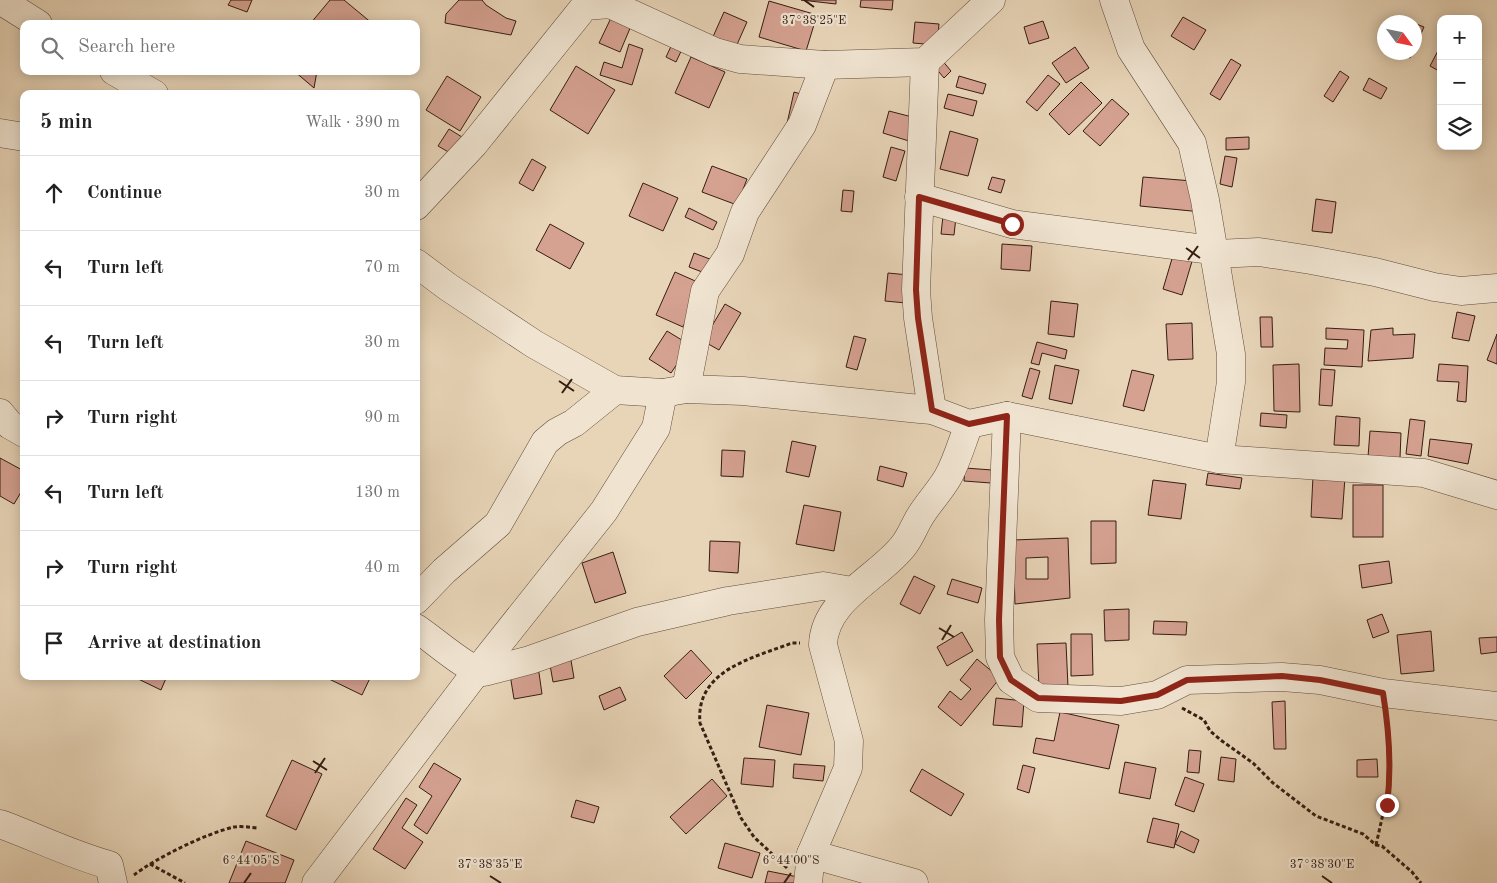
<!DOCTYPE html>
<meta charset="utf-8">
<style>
body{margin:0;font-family:"Old Standard TT",serif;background:#f6f6f6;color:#222}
.controls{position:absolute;right:15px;top:15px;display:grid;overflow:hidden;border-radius:10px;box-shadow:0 2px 12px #0003}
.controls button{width:45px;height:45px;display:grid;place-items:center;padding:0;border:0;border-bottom:1px solid #e0e0e0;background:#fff;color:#222;font:25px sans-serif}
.compass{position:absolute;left:1377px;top:15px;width:45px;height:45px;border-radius:50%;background:#fff;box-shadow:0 2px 12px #0003;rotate:123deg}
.stop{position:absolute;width:15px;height:15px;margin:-11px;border:4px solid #8f2418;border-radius:50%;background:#fff}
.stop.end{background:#8f2418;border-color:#fff;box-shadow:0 1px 5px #0008}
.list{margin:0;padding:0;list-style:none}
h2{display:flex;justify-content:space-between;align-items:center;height:65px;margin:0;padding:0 20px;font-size:21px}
h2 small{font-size:16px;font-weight:400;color:#767676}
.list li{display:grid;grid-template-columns:32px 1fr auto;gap:15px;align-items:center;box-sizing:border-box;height:75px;padding:0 20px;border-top:1px solid #e0e0e0}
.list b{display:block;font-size:19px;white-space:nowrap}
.list em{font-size:16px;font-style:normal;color:#767676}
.icon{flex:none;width:28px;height:28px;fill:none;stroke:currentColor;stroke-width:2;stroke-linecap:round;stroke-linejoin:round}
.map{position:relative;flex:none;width:1497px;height:883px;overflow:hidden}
.search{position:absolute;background:#fff;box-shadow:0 2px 12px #0003;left:20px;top:20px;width:400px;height:55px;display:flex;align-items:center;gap:12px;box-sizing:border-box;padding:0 18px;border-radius:10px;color:#767676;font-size:19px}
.panel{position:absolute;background:#fff;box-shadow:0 2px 12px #0003;left:20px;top:90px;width:400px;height:590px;border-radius:10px}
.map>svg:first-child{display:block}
.building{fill:#d5a191;stroke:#361d12;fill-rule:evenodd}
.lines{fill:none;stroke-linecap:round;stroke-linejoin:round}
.minor-casing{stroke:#624b3c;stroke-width:29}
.path{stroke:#361d12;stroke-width:3;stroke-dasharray:4 2.5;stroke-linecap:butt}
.minor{stroke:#f0e4d1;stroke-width:28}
.route{stroke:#8f2418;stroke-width:6}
.ticks{fill:none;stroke:#361d12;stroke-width:2}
.ticks-label{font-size:12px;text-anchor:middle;fill:#361d12;stroke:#f0e4d1;stroke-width:4.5;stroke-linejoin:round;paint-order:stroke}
</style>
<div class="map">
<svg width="1497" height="883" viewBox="0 0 1497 883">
<rect width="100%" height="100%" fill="#e8d5b8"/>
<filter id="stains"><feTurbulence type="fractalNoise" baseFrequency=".004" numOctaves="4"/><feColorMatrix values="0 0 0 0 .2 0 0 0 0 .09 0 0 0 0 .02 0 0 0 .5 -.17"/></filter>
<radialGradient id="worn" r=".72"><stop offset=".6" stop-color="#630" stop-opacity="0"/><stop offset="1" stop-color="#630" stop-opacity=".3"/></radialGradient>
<g class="building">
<path d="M231 0H252L247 12 228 5Z"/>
<path d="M330 0H344L373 24H310Z"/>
<path d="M459 0H482L486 5 506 18 516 21 511 35 445 23 446 14Z"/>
<path d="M801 0H836V4Z"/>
<path d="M861 0H893L892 10 860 7Z"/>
<path d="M769 1 817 15 806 51 759 37Z"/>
<path d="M724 12 747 22 735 49 712 39Z"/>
<path d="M1183 17 1206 30 1194 50 1171 36Z"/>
<path d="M611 18 631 26 620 52 599 43Z"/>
<path d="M1043 21 1049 38 1029 44 1024 27Z"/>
<path d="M915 22 939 24 937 45 913 43Z"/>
<path d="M1414 23 1424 27 1414 49Z"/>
<path d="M674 40 684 45 676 62 666 57Z"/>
<path d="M629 44 643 49 632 85 600 75 604 62 622 68Z"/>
<path d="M1441 45V68L1439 71 1430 66Z"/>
<path d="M1075 47 1089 68 1066 83 1052 63Z"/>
<path d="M1399 52H1413L1410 58Z"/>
<path d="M691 57 725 72 709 108 675 93Z"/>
<path d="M941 59 951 71 944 78 934 66Z"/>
<path d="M1231 59 1241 65 1220 100 1210 94Z"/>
<path d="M576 66 615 90 588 134 550 110Z"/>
<path d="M294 71H317L314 88Z"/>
<path d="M1340 71 1349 77 1333 102 1324 96Z"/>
<path d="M1048 75 1060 84 1037 111 1026 102Z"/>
<path d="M447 76 481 97 460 131 426 110Z"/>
<path d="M959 76 986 84 983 94 956 87Z"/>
<path d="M1369 78 1387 88 1381 99 1363 90Z"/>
<path d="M1081 82 1102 103 1069 135 1049 114Z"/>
<path d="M794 92 804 95 786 128Z"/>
<path d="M948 94 977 101 973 116 944 108Z"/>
<path d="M1112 99 1129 114 1100 146 1083 131Z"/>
<path d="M889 111 916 118 909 141 883 133Z"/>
<path d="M449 129 462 137 452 154 438 146Z"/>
<path d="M950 131 978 139 968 176 940 169Z"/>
<path d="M1249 137V149L1226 150V138Z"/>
<path d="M891 147 905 151 896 181 883 177Z"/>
<path d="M1225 156 1237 158 1232 187 1220 184Z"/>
<path d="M532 159 546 167 533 191 519 183Z"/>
<path d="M712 166 747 179 737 205 702 192Z"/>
<path d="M992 177 1005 180 1001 193 988 189Z"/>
<path d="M1143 177 1205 182 1202 212 1140 206Z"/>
<path d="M643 183 678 198 663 231 629 216Z"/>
<path d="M843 190 854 191 852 212 841 211Z"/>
<path d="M1316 199 1336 202 1332 233 1312 231Z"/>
<path d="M689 208 717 222 713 230 685 217Z"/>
<path d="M943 216 956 217 954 235 941 234Z"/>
<path d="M550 224 584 243 570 269 536 250Z"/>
<path d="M1002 244 1032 246 1030 271 1001 269Z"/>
<path d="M1174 252 1193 258 1182 295 1163 289Z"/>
<path d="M694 253 715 261 710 275 689 267Z"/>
<path d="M675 272 702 284 683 327 656 315Z"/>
<path d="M888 273 919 276 917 304 885 301Z"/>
<path d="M1051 301 1078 304 1074 337 1048 334Z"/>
<path d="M725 304 741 313 719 350 703 341Z"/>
<path d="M1457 312 1475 316 1469 341 1452 338Z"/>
<path d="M1260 317H1272L1273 347H1261Z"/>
<path d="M1192 323 1193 359 1168 360 1166 324Z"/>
<path d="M1326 328 1364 330 1362 367 1324 365 1325 348 1347 349 1348 340 1326 339Z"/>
<path d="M1393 328V335L1415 334 1413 358 1368 361 1371 330Z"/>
<path d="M667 331 690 345 671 373 649 359Z"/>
<path d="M1497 334V364L1487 360Z"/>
<path d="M854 336 866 339 857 370 846 367Z"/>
<path d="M1037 342 1067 350 1065 359 1042 353 1039 365 1031 363Z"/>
<path d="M1299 364 1300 412 1274 411 1273 365Z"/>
<path d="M1439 364 1468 366 1466 402 1457 401 1459 382 1437 381Z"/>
<path d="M1055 365 1079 370 1072 404 1049 399Z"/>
<path d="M1030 368 1040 371 1032 399 1022 396Z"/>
<path d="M1321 369 1335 370 1332 406 1319 405Z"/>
<path d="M1132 370 1154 375 1144 411 1123 406Z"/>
<path d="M1261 413 1287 415 1286 428 1260 426Z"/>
<path d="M1336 416 1360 418 1359 446 1334 445Z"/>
<path d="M1410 419 1425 421 1421 456 1406 454Z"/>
<path d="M1370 431 1401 433 1400 458 1368 457Z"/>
<path d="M1430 439 1472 444 1468 464 1428 456Z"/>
<path d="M792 441 816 446 809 477 786 472Z"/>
<path d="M722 450 745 451 743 477 721 476Z"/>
<path d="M0 458 24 471V487L14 504 0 496Z"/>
<path d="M880 466 907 473 903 487 877 480Z"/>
<path d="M965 468 992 470 991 483 964 481Z"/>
<path d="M1208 473 1242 478 1240 489 1206 485Z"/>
<path d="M1313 476 1345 477 1342 519 1311 517Z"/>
<path d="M1153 480 1186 484 1181 519 1148 515Z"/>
<rect x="1353" y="485" width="30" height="52"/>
<path d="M804 505 841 512 834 551 796 544Z"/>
<path d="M1091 521H1116V563L1091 564Z"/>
<path d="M1068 538 1070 598 1015 604 1013 540ZM1048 557V579H1026V558Z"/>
<path d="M710 541 740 542 738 573 709 571Z"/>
<path d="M613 552 626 593 595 603 582 563Z"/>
<path d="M1389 561 1392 583 1362 588 1359 565Z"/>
<path d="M914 576 935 586 920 614 900 604Z"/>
<path d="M952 579 982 588 978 603 947 594Z"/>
<path d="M1129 609V640L1105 641 1104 610Z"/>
<path d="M1382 614 1389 632 1373 638 1367 620Z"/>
<path d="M1154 621 1187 622 1186 635 1153 634Z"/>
<path d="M1431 631 1434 671 1401 674 1397 635Z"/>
<path d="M962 632 973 651 947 666 937 647Z"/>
<path d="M1071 634H1092L1093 675 1071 676Z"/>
<path d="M567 637 574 678 553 682 550 665Z"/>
<path d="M1497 637V652L1481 654 1479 638Z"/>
<path d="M1066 643 1068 687 1039 688 1037 644Z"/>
<path d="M691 650 712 673 686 699 664 676Z"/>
<path d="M536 652 542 694 514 699 507 656Z"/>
<path d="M977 659 1000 678 961 726 938 707 950 691 961 700 971 689 960 680Z"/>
<path d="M132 676H167L161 690Z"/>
<path d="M329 676H371L362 695 327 678Z"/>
<path d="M620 687 626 700 604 710 599 696Z"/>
<path d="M996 698 1024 701 1022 727 993 725Z"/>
<path d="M1285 701 1286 749H1274L1272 702Z"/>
<path d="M767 705 809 713 801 755 759 747Z"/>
<path d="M1060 712 1119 725 1109 769 1033 753 1036 738 1054 741Z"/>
<path d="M1189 750 1201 751 1199 773 1187 772Z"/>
<path d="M1221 757 1236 759 1234 782 1218 780Z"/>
<path d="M744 758 775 760 773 787 741 784Z"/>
<path d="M1377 759 1378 777H1357V760Z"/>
<path d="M292 760 322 774 296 830 266 816Z"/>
<path d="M1125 762 1156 768 1150 799 1119 793Z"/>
<path d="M434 763 461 779 427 834 414 825 432 796 419 787Z"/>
<path d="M794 764 825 766 823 781 793 778Z"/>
<path d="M1023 765 1035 768 1029 793 1017 789Z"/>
<path d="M922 769 964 794 951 816 910 791Z"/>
<path d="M1185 777 1204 784 1194 812 1175 805Z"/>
<path d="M712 779 727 796 686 834 670 817Z"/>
<path d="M406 798 417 805 402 828 423 842 405 869 373 849Z"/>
<path d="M576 800 599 807 594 823 571 817Z"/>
<path d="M1153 818 1179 824 1174 848 1147 842Z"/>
<path d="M1181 831 1199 840 1194 853 1175 844Z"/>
<path d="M246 841 294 860 285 883H229Z"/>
<path d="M725 843 760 853 752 878 718 868Z"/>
<path d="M768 871 798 877 797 883H765Z"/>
</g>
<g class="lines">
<g class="minor-casing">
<g id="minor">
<path d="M0 0 38 24"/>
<path d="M1114 0 1131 49 1192 143 1205 200 1231 354V382L1219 459"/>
<path d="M925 62 916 290 918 318 932 410"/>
<path d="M114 71 154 94"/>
<path d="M0 133 24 137"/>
<path d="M919 197 1012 224 1204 249 1216 254 1259 252 1311 260 1375 272 1434 287 1461 291 1497 288"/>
<path d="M416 206 474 144 585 6 610 4 715 52 740 59 825 65 925 62 991 0"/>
<path d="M416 263 448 287 534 344 615 390 663 393 686 389 743 391 920 409 932 410 969 424 1007 416 1219 459 1424 473 1497 495"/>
<path d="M686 389 705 291 730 254 745 212 802 125 825 65"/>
<path d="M0 413 10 425 24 433"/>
<path d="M1007 416 999 620 1000 657 1011 680 1038 698 1121 701 1157 695 1187 680 1282 677 1320 680 1383 693 1497 706"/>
<path d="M416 600 444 571 498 524 545 442 557 432 574 423 615 390"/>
<path d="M416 628C432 638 468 671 484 672L530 660 637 622 728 601 823 586 852 591"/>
<path d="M0 824C36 837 72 855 109 865L113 883"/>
<path d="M811 854 914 883"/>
<path d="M316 883 477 671 604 511 656 428 663 393"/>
<path d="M808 883 811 854 848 768 849 741 823 645C824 599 880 577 904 545 911 536 915 524 921 515 929 502 940 491 948 477 957 461 962 442 969 424"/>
</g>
</g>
<g class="path">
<path d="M1182 708 1204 720 1210 731 1222 741 1253 763 1273 783 1316 816 1363 834 1376 845 1382 846 1412 872 1421 883"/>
<path d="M1376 845 1389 787V733L1387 716"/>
<path d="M150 864 185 883"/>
<path d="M787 868 754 837 741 818 700 723C695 670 753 658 792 643H800"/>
<path d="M134 875C156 858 207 833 234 827 241 826 249 827 257 828"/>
</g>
<use href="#minor" class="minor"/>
</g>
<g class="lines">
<path class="route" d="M1012 224 919 197 916 290 918 318 932 410 969 424 1007 416 999 620 1000 657 1011 680 1038 698 1121 701 1157 695 1187 680 1282 676 1320 680 1383 693C1389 730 1392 767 1387 805"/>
</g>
<path class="ticks" d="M804 0 814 7M1186 248 1200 258M1188 260 1198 246M559 381 574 391M562 393 572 379M939 628 954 637M942 640 951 625M313 761 327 770M315 773 325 758M490 876 501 883M1322 876 1332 883M244 883 251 873M784 883 791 873"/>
<g class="ticks-label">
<text x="814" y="24">37°38'25"E</text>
<text x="251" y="864">6°44'05"S</text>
<text x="791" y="864">6°44'00"S</text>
<text x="490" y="868">37°38'35"E</text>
<text x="1322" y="868">37°38'30"E</text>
</g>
<rect width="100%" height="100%" filter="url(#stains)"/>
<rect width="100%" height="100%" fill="url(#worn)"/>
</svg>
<div class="controls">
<button>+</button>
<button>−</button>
<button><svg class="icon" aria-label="layers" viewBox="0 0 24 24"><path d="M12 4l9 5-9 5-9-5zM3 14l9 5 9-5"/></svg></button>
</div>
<svg class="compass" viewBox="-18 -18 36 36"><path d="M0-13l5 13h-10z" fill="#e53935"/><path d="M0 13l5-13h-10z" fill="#767676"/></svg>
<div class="stop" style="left:1012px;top:224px"></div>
<div class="stop end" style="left:1387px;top:805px"></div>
<div class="search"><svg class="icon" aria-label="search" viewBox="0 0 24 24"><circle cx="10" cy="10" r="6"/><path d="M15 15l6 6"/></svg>Search here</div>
<section class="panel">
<h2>5 min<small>Walk · 390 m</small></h2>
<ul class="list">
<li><svg class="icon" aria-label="ahead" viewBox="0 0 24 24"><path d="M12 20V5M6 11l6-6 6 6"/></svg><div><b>Continue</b></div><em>30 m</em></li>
<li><svg class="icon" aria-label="left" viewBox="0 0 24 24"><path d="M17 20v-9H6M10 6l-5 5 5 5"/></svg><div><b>Turn left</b></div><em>70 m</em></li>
<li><svg class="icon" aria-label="left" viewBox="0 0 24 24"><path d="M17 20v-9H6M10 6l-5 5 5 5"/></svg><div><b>Turn left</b></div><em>30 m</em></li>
<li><svg class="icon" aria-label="right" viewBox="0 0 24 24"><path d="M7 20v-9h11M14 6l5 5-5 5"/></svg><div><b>Turn right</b></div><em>90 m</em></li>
<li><svg class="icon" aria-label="left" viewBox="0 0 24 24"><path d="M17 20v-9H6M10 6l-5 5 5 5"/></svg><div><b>Turn left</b></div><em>130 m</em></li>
<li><svg class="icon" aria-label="right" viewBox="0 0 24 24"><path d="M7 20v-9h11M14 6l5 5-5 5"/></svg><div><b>Turn right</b></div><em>40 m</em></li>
<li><svg class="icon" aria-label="arrive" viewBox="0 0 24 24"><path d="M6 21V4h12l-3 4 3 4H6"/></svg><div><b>Arrive at destination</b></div></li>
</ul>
</section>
</div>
